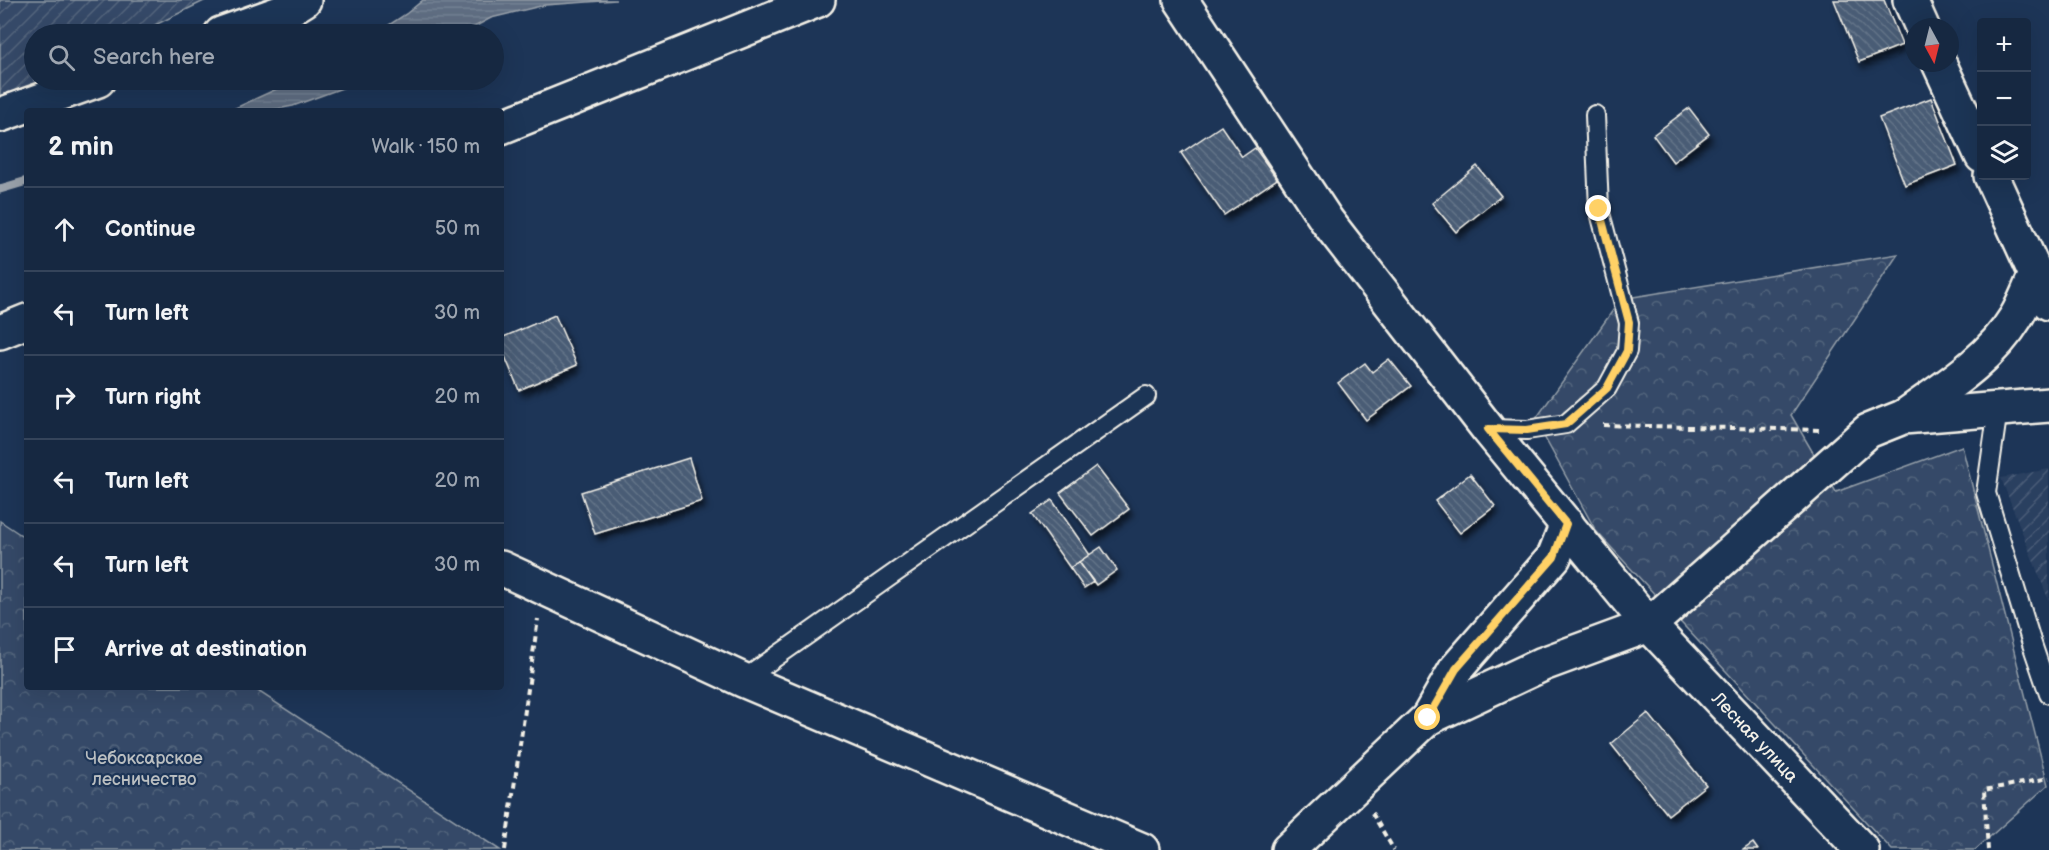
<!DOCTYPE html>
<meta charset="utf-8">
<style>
body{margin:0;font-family:"Balsamiq Sans",sans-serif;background:#1f3048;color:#f1f3f6}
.controls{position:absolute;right:18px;top:18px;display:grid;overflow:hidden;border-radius:6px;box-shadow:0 6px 24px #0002}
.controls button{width:54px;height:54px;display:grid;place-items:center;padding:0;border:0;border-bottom:2px solid #35445a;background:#162841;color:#f1f3f6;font:30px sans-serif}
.compass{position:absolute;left:1905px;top:18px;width:54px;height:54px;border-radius:50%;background:#162841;box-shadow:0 6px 24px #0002;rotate:173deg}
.stop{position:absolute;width:18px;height:18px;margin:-14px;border:4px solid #ffd166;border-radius:50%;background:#fff}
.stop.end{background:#ffd166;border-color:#fff;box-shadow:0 2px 6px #0008}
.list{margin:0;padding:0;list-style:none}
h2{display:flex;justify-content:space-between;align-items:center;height:78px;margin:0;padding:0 24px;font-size:26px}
h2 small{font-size:20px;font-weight:400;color:#9ea6b1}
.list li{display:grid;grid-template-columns:39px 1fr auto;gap:18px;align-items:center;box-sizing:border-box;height:84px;padding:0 24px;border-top:2px solid #35445a}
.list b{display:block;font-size:22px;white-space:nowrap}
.list em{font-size:20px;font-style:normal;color:#9ea6b1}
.icon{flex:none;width:33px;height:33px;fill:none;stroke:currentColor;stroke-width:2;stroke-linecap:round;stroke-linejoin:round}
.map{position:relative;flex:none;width:2049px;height:850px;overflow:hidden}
.search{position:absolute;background:#162841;box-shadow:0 6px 24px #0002;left:24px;top:24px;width:480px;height:66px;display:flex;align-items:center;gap:15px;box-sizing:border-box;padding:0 21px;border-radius:33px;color:#9ea6b1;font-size:22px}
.panel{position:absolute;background:#162841;box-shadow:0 6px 24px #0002;left:24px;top:108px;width:480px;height:582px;border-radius:6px}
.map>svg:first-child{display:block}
.industrial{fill:url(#industrial-furrows)}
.forest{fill:url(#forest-crowns);stroke:#949ea8;stroke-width:1.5}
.garden{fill:url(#garden-furrows);stroke:#949ea8;stroke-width:1.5}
.water{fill:url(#water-rules);stroke:#9aa2ab;stroke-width:1.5}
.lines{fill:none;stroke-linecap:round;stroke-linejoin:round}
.stream{stroke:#9aa2ab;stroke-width:9}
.building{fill:url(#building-back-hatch);stroke:#f4f1e8;stroke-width:1.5;filter:url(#shadow)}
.service-casing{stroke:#f4f1e8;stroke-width:22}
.minor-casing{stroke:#f4f1e8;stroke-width:38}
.path{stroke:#f4f1e8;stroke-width:4;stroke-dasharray:6 4.5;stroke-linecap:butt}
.service{stroke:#1d3557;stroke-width:18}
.minor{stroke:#1d3557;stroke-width:33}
.route{stroke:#ffd166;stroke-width:8}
.labels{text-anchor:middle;stroke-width:4.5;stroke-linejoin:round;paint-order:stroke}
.street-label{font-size:18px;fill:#f4f1e8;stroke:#1d3557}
.park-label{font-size:18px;fill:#bbbfc1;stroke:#1d3557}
</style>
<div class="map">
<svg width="2049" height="850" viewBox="0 0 2049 850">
<defs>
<pattern id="industrial-furrows" width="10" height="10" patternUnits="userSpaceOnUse" patternTransform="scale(1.5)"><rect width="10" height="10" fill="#2a4060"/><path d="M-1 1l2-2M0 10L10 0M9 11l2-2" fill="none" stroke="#4a5c77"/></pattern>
<pattern id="forest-crowns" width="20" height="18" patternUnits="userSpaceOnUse" patternTransform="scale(1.5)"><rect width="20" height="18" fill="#354a67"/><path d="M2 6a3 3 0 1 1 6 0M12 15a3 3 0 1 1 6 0" fill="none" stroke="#53657d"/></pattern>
<pattern id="garden-furrows" width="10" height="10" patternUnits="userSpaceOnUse" patternTransform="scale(1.5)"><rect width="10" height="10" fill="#354a67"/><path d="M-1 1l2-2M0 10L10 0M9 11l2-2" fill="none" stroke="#53657d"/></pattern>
<pattern id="water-rules" width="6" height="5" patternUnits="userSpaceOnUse" patternTransform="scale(1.5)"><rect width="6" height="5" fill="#5e6d82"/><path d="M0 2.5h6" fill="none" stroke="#768294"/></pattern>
<pattern id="building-back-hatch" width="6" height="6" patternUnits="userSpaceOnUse" patternTransform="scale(1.5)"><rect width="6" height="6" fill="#485b74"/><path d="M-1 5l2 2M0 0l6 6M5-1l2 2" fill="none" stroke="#637388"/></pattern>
<filter id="shadow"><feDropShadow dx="3.5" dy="6" stdDeviation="3" flood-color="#0009"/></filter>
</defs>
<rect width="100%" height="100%" fill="#1d3557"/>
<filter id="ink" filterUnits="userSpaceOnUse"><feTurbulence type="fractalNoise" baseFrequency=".0167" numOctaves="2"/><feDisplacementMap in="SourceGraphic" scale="12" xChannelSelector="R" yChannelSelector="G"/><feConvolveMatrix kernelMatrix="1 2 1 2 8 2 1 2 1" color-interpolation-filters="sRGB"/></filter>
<g filter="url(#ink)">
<path class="industrial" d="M2049 469V601L2001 478Z"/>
<g class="forest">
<path d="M1898 254 1791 415 1836 492 1962 446 2048 785 1975 850H1892L1596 531 1535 420 1621 299Z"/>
<path d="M0 521 27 539V687H252L500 850H0Z"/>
</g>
<path class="garden" d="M0 0H206L137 34H34V80H47L26 90 0 99Z"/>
<g class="water">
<path d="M423 0H616L545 5 491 18 461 34H375L406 14Z"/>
<path d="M296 80H364L293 106 267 111H229Z"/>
</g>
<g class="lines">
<path class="stream" d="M0 189 27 181"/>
</g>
<g class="building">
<path d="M1834 0H1884L1902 45 1859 62Z"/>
<path d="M1931 98 1957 165 1905 185 1879 118Z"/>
<path d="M1689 108 1709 134 1673 162 1653 135Z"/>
<path d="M1221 126 1242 157 1255 148 1277 179 1224 215 1181 153Z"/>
<path d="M1477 166 1501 196 1456 232 1432 203Z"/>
<path d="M555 315 577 365 519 390 501 347V338Z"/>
<path d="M1389 359 1411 386 1366 420 1338 383 1365 363 1372 372Z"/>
<path d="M689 458 702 501 595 534 581 492Z"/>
<path d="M1096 466 1129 509 1093 536 1060 493Z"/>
<path d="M1470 474 1495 506 1460 533 1435 501Z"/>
<path d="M1052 500 1090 555 1070 568 1032 514Z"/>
<path d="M1101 547 1117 570 1096 585 1079 562Z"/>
<path d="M1079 562 1093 582 1084 588 1070 568Z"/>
<path d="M1648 713 1706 785 1668 815 1611 744Z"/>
<path d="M1753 843 1758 850H1743Z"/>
</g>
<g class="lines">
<g class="service-casing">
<g id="service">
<path d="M1998 409 1986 493 2032 644 2049 694"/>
<path d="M1488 429 1527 430 1566 424 1607 388 1627 351 1629 323 1599 209 1595 115"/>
<path d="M743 680 1146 396"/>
</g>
</g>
<g class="minor-casing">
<g id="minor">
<path id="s1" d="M1181 0 1327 221 1488 429 1649 625 1862 850"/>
<path d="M1910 0 1922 27"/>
<path d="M221 34 288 10 304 0"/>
<path d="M1939 63 1982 156"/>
<path d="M0 115 98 80"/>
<path d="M501 127 818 0"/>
<path d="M1991 176 2049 303"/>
<path d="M0 332 27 321"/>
<path d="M1905 416C1944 388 1990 360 2016 317 2024 304 2029 289 2036 275"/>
<path d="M501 568 743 680 1142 850"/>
<path d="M1428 718 1456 669 1554 557 1567 524"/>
<path d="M1288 850 1428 718 1543 664 1649 625 1868 431 1903 417 2049 405"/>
</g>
</g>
<g class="path">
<path d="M1603 425 1820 430"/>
<path d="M1372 813 1394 850"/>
<path d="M505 850 538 619"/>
<path d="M1988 850 1984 790 2049 778"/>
</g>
<use href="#service" class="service"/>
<use href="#minor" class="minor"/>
</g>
</g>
<g class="lines" filter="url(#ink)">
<path class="route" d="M1428 718 1456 669 1554 557 1566 524 1488 429 1527 430 1566 424 1607 388 1627 351 1629 322 1599 209"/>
</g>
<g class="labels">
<g class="street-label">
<text dy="6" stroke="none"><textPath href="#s1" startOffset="936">Лесная улица</textPath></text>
</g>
<g class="park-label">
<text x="144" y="764">Чебоксарское<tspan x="144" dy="21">лесничество</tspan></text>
</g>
</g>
</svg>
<div class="controls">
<button>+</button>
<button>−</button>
<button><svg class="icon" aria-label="layers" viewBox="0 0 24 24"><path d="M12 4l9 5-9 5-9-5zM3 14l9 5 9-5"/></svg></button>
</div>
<svg class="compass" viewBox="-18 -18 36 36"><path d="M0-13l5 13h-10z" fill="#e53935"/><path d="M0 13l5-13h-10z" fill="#9ea6b1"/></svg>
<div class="stop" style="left:1428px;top:718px"></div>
<div class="stop end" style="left:1599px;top:209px"></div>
<div class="search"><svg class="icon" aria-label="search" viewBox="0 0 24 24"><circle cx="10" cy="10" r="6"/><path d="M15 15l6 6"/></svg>Search here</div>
<section class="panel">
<h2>2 min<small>Walk · 150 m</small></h2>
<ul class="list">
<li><svg class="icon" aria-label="ahead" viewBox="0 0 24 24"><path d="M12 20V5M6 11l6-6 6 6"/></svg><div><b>Continue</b></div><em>50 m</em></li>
<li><svg class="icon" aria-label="left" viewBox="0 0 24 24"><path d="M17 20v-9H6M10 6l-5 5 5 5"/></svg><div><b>Turn left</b></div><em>30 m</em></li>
<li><svg class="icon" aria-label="right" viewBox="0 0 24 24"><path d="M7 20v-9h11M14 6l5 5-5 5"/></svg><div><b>Turn right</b></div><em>20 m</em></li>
<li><svg class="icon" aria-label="left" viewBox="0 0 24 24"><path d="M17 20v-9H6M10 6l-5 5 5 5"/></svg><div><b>Turn left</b></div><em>20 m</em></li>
<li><svg class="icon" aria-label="left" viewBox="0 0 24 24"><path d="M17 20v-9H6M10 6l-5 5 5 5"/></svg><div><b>Turn left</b></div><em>30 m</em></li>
<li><svg class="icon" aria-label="arrive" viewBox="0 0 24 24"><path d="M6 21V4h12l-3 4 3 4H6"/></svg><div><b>Arrive at destination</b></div></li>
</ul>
</section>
</div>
